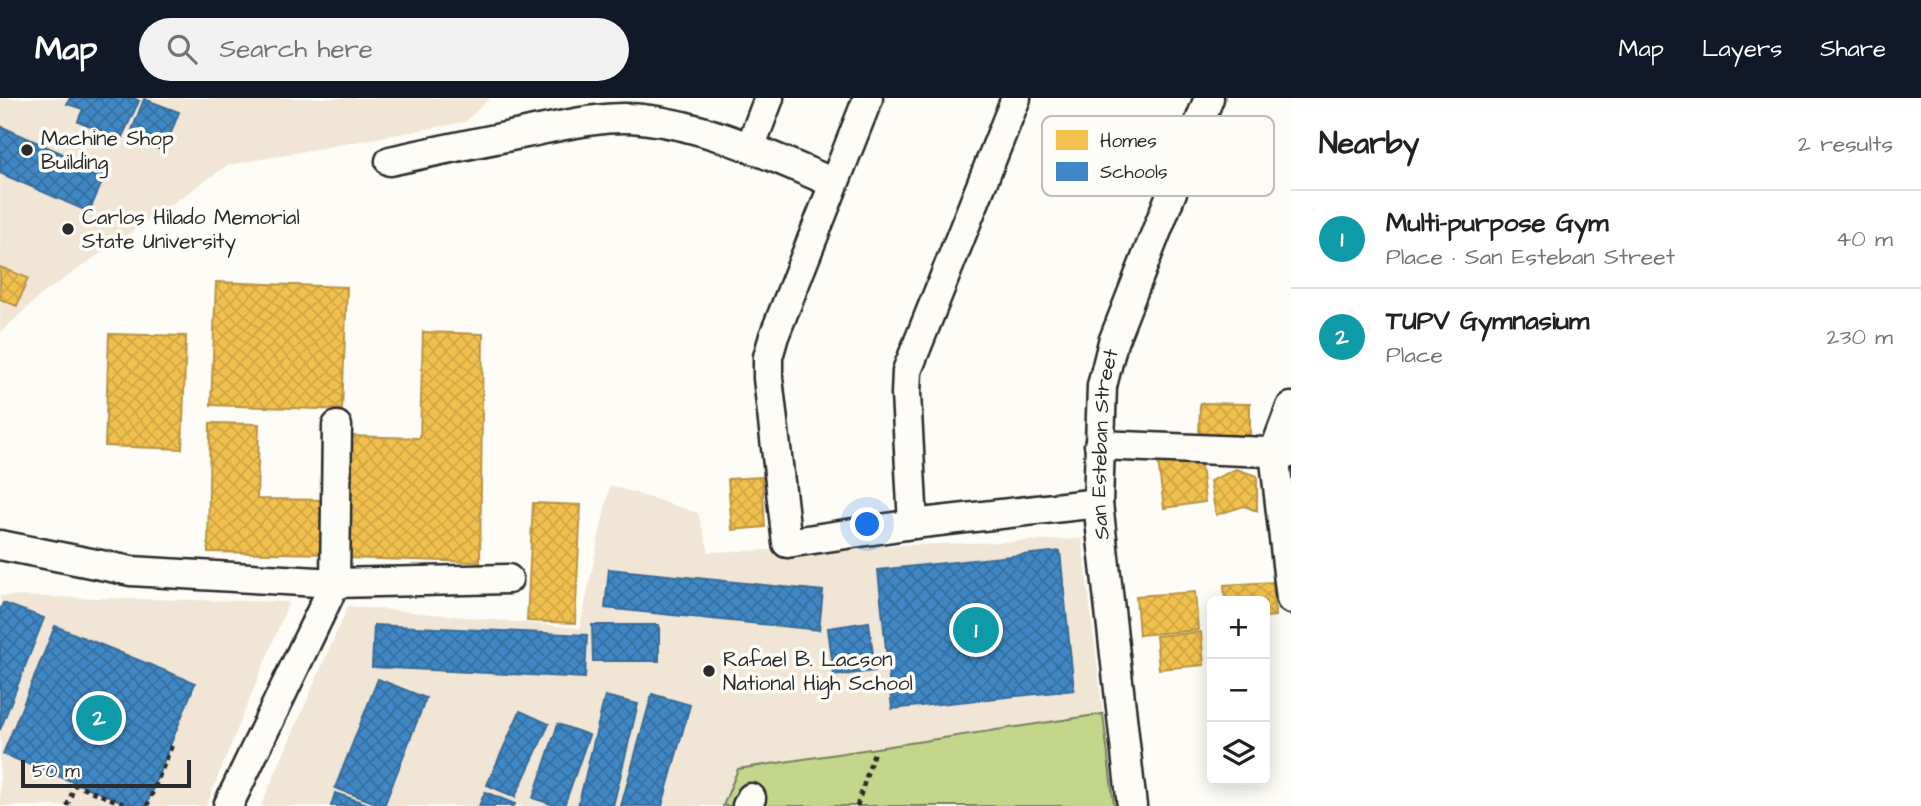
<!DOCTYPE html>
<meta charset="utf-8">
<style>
body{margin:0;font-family:"Architects Daughter",sans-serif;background:#f2f2f2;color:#202124}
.controls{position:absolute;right:21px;bottom:21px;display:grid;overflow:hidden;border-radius:10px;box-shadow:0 4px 18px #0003}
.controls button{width:63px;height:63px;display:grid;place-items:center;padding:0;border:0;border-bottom:2px solid #e0e0e0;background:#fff;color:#202124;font:35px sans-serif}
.scale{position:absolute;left:21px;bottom:18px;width:170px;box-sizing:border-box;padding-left:7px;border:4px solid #2b2b2b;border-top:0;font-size:19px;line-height:24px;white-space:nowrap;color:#2b2b2b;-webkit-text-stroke:5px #fdfcf7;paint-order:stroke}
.you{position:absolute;left:868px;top:427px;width:24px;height:24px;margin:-18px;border:5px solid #fff;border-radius:50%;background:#1a73e8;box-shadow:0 0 0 10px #1a73e833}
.badge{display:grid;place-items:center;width:46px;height:46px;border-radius:50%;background:#111827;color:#fff;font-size:23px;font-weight:700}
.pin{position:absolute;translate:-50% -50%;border:4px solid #fff;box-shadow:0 2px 7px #0006}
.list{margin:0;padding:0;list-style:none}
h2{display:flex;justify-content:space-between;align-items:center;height:91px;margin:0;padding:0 28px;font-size:30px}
h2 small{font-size:23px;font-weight:400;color:#757577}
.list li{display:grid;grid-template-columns:46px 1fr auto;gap:21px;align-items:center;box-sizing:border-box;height:98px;padding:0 28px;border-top:2px solid #e0e0e0}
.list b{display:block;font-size:26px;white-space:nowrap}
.list p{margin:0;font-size:23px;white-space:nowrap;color:#757577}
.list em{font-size:23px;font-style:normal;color:#757577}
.icon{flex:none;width:38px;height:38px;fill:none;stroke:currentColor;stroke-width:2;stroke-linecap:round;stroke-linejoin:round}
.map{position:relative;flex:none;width:1291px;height:708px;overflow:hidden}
header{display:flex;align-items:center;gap:42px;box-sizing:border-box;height:98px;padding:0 35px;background:#111827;color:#fff}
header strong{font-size:33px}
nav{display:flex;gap:38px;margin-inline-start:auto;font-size:24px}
.search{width:490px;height:63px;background:#f2f2f2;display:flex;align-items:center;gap:18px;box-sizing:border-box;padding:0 24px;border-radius:38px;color:#757577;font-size:26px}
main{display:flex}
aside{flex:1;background:#fff}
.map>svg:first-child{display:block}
.built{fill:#f1e5d5}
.park{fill:#c3d68c;stroke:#77805c;stroke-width:2}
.homes{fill:url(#homes-cross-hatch);stroke:#b69444;stroke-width:2}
.schools{fill:url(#schools-cross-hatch);stroke:#396c97;stroke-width:2}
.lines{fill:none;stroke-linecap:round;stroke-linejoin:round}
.minor-casing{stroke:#2b2b2b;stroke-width:33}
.path{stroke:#2b2b2b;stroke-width:4.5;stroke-dasharray:5 5;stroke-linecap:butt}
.minor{stroke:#fdfcf7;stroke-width:28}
.poi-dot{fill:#2b2b2b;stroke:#fdfcf7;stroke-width:2.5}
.labels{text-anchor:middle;stroke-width:7;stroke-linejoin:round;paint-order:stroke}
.poi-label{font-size:21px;fill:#2b2b2b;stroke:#fdfcf7;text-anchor:start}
.street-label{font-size:21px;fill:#2b2b2b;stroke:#fdfcf7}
.key{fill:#fdfcf7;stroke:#bebdba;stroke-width:2}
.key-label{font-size:19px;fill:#2b2b2b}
</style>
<header>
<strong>Map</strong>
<div class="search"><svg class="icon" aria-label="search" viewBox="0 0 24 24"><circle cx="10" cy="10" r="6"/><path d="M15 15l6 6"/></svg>Search here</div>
<nav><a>Map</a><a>Layers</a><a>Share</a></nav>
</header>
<main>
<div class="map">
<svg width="1291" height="708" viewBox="0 0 1291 708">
<defs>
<pattern id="homes-cross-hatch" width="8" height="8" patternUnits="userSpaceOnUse" patternTransform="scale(1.75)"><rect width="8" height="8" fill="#f2c14e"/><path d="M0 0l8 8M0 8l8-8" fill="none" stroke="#d0a644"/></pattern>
<pattern id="schools-cross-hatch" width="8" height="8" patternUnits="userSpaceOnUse" patternTransform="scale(1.75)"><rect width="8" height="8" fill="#3f88c5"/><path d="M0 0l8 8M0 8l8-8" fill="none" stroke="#356fa0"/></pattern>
</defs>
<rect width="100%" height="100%" fill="#fdfcf7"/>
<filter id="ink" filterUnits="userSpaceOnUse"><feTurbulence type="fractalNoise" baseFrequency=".0143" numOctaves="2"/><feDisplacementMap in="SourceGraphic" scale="14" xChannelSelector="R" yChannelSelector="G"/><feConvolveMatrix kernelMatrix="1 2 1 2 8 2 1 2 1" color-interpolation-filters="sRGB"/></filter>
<g filter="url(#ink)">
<g class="built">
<path d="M0 0H490L465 24 228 67 42 196 0 235Z"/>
<path d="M610 387 698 415 709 454 1082 441 1103 616 738 671 723 708H261L348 508 580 530Z"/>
<path d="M0 498 289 504 206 708H0Z"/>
</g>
<path class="park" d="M1103 616 1114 708H723L738 671Z"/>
<g class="homes">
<path d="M0 169 28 180 17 208 0 201Z"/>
<path d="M216 184 347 189 342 312 211 307Z"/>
<path d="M423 234 483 236 480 464 345 460 348 338 420 340Z"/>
<path d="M109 236 186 238 182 351 105 348Z"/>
<path d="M1200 305 1250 306V344L1199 343Z"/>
<path d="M210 325 259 326 257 401 331 402 330 456 208 454Z"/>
<path d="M1200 357 1205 404 1164 410 1158 363Z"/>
<path d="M1236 371 1257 378V413L1244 408 1216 417 1210 383Z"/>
<path d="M762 379 765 429 732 432 728 381Z"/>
<path d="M533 405 581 407 575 525 527 523Z"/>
<path d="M1273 484 1275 518 1265 519V503H1225L1224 487Z"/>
<path d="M1195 494 1198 532 1139 537 1136 498Z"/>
<path d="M1201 534 1204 567 1159 571 1156 538Z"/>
</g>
<g class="schools">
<path d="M70 0H134L139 3 121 41 78 23 83 11 67 6Z"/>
<path d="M144 1 179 14 164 53 129 40Z"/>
<path d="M0 28 106 75 89 114 0 75Z"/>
<path d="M1060 453 1074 592 892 611 878 472Z"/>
<path d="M609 471 823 493 819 532 605 510Z"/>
<path d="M3 505 44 520 0 632V512Z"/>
<path d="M869 524 875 573 834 578 828 530Z"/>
<path d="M374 527 587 537 585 580 372 569Z"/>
<path d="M592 527H659V563H593Z"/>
<path d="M55 528 195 585 146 708H133L3 656Z"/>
<path d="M378 581 426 600 384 708 335 690Z"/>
<path d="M652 596 690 607 662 708H621Z"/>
<path d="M605 598 638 606 613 708H578Z"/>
<path d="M520 613 549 626 515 699 487 687Z"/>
<path d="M558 626 589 637 564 708H557L533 700Z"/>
<path d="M485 694 515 706 514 708H479Z"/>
<path d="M335 695 373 708H331Z"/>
</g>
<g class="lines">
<g class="minor-casing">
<g id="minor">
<path d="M868 0 774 238 768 259V280L787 445 913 426 1098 405"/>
<path d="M750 50 769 0"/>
<path d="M390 63C435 53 480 44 526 35 564 27 603 17 642 21 710 28 772 59 834 85"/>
<path d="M1291 309 1274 354 1291 501"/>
<path d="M1099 347 1291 355"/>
<path d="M913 426 906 296 907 273 1016 0"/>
<path d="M0 447 131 473 335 485 508 481"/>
<path d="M228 708 335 485 337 328"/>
<path d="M747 708 751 700"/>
<path id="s1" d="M1132 708 1098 405 1102 288 1113 244 1209 0"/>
</g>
</g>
<g class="path">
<path d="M67 708 75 687 129 708"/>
<path d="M147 708 173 645"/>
<path d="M857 708 875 651"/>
</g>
<use href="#minor" class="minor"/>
</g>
</g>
<g class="poi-dot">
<circle cx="27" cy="52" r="7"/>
<circle cx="68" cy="131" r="7"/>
<circle cx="709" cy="573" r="7"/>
</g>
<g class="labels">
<g class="poi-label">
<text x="41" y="47">Machine Shop<tspan x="41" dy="24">Building</tspan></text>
<text x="82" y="126">Carlos Hilado Memorial<tspan x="82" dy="24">State University</tspan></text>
<text x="723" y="568">Rafael B. Lacson<tspan x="723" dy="24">National High School</tspan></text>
</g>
<g class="street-label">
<text dy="7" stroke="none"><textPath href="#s1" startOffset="364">San Esteban Street</textPath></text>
</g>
</g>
<rect x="1042" y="18" width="232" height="80" rx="10" class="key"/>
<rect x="1056" y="32" width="32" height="20" fill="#f2c14e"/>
<rect x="1056" y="64" width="32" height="19" fill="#3f88c5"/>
<g class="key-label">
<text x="1100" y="49">Homes</text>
<text x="1100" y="80">Schools</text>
</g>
</svg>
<div class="controls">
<button>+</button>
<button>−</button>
<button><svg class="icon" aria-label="layers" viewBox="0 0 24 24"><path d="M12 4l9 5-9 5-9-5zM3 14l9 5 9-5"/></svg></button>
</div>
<div class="scale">50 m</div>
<div class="you"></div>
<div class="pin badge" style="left:976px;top:532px;background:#0f9aa8">1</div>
<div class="pin badge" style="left:99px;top:620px;background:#0f9aa8">2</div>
</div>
<aside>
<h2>Nearby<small>2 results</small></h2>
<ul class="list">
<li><span class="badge" style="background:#0f9aa8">1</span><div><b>Multi-purpose Gym</b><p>Place · San Esteban Street</p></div><em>40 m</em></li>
<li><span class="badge" style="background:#0f9aa8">2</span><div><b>TUPV Gymnasium</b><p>Place</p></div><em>230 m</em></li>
</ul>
</aside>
</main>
